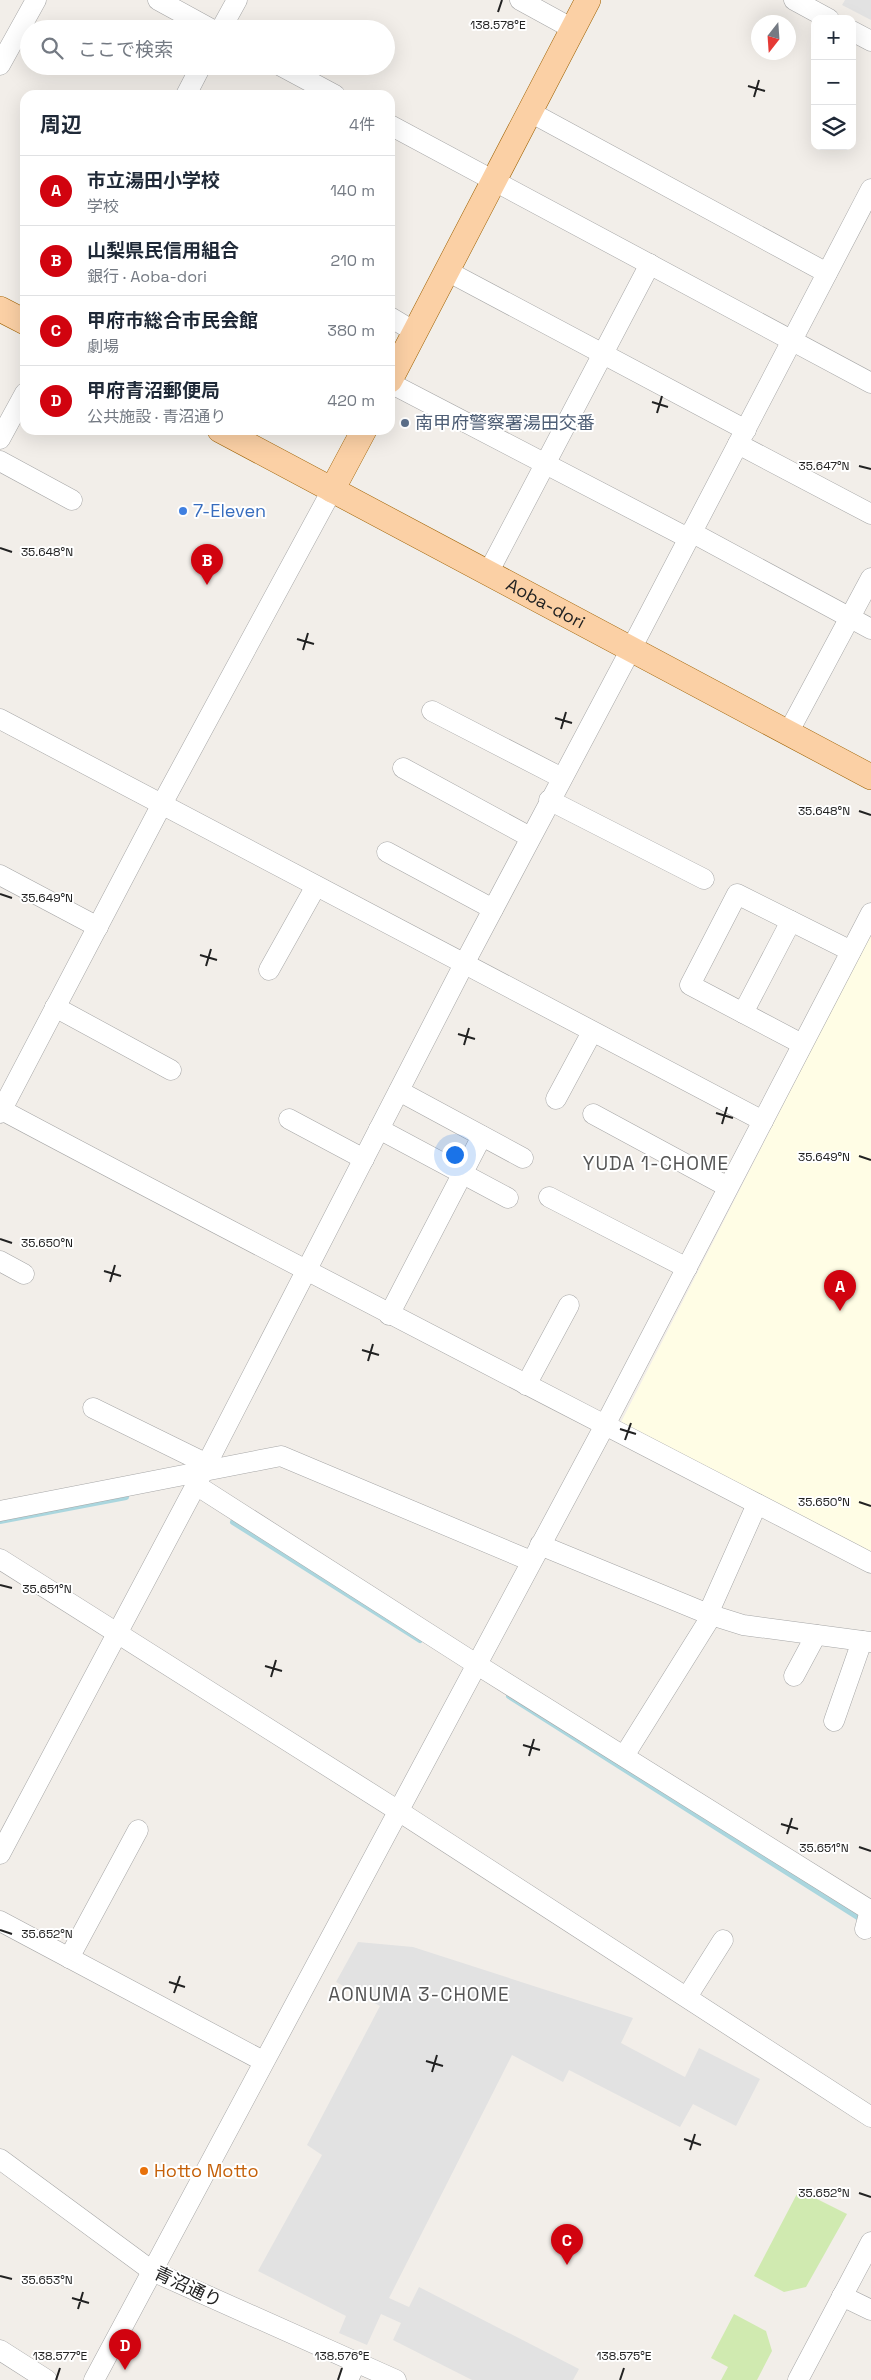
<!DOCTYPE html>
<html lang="ja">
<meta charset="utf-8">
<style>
body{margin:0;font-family:"Space Grotesk","Noto Sans JP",sans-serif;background:#f6f6f7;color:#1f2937}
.controls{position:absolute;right:15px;top:15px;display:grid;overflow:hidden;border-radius:10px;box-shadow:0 5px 20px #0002}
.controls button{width:45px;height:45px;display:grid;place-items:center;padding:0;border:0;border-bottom:1px solid #e0e1e3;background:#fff;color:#1f2937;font:25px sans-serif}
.compass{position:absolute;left:751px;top:15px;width:45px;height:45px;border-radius:50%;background:#fff;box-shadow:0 5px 20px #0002;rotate:197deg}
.you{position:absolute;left:454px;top:1154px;width:18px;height:18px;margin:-12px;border:4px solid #fff;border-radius:50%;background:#1a73e8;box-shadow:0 0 0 8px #1a73e833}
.badge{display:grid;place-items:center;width:32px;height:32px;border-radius:50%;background:#d1030f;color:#fff;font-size:16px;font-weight:700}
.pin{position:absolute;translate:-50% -41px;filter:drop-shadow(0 1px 2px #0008)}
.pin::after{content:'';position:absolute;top:26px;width:18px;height:15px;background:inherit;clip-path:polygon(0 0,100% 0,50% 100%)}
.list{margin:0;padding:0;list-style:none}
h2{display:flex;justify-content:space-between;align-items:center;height:65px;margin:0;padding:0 20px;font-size:21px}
h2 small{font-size:16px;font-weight:400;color:#747a83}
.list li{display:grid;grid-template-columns:32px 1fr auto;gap:15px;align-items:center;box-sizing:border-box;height:70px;padding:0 20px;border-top:1px solid #e0e1e3}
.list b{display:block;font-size:19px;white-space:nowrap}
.list p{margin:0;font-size:16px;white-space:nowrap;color:#747a83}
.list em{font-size:16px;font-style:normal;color:#747a83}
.icon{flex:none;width:28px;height:28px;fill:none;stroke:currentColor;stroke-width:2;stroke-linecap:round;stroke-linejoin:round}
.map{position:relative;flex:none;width:871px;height:2380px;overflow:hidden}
.search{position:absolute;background:#fff;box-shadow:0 5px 20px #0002;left:20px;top:20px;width:375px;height:55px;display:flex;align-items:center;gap:12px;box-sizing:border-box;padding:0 18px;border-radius:28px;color:#747a83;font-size:19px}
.panel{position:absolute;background:#fff;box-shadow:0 5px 20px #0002;left:20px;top:90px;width:375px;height:345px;border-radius:15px}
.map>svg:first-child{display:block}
.education{fill:#fffde5}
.grass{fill:#d0eab0}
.parking{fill:#e2e2e2}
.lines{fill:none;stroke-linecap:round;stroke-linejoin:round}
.stream{stroke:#aad6de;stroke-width:6}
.minor-casing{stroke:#a6a6a6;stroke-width:21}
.major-casing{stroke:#9e6102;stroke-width:26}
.minor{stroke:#fff;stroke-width:20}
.major{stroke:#fbd0a5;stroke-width:25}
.ticks{fill:none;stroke:#222;stroke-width:2}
.service-dot{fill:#5c6f8a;stroke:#fff;stroke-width:2}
.shop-dot{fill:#3f7fe0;stroke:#fff;stroke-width:2}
.food-dot{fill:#e8710a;stroke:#fff;stroke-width:2}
.labels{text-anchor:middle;stroke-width:4;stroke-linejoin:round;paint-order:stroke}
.service-label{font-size:18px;fill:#4e5e75;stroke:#fff;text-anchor:start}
.shop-label{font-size:18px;fill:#366cbe;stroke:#fff;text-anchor:start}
.street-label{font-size:18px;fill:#222;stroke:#fff}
.food-label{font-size:18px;fill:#c56008;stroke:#fff;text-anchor:start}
.neighbourhood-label{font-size:19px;letter-spacing:1px;fill:#555;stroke:#fff}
.ticks-label{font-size:12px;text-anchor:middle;fill:#222;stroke:#fff;stroke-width:4;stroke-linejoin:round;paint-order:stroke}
</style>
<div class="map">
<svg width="871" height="2380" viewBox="0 0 871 2380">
<rect width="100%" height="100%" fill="#f2eee9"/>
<path class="education" d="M871 933V1564L617 1430Z"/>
<g class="grass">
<path d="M799 2190 847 2214 806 2287 784 2292 754 2276Z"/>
<path d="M734 2314 766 2331 772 2351 757 2380H721L728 2367 711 2358Z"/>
</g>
<g class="parking">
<path d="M845 0H871V20L842 5Z"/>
<path d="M358 1942 413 1947 633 2018 621 2043 685 2077 699 2048 760 2079 736 2126 693 2104 680 2127 569 2070 563 2082 512 2055 389 2298 409 2307 419 2287 579 2369 573 2380H472L393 2340 401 2323 381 2314 367 2345 339 2333 346 2316 258 2271 322 2155 307 2145 380 2006 336 1982Z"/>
</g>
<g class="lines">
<g class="stream">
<path d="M0 1521 126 1497"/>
<path d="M233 1522 420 1640"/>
<path d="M509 1696 864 1921"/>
</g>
<g class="minor-casing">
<g id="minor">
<path d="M158 0 211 29"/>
<path d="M520 0 573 29"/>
<path d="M794 0 829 19"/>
<path d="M221 29 237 0"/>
<path d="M852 31 871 41"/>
<path d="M0 65 36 0"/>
<path d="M281 66 335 95"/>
<path d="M186 95 201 66"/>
<path d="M530 112 827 273"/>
<path d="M390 125 871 383"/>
<path d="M447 271 746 430"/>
<path d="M390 317 415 332"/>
<path d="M390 383 688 538"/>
<path d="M0 439 25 393"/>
<path d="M738 444 871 514"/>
<path d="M0 461 72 500"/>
<path d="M691 532 871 629"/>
<path d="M488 573 650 264"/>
<path d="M432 711 562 778"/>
<path d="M0 719 763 1121"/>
<path d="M788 733 871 578"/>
<path d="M403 768 530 837"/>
<path d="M549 800 704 879"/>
<path d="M387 852 493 909"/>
<path d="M0 875 98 927"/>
<path d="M269 970 316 886"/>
<path d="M55 1007 171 1070"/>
<path d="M743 1013 791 921"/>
<path d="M802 1044 690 985 737 894 851 951"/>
<path d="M399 1091 523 1158"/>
<path d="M556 1099 592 1032"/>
<path d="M0 1109C289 1263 581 1412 871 1563"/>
<path d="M0 1113 162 804 332 490"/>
<path d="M593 1114 728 1187"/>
<path d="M289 1119 364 1159"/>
<path d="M379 1129 508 1198"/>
<path d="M549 1197 687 1268"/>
<path d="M0 1261 24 1274"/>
<path d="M389 1315 482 1136"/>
<path d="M526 1385 569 1305"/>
<path d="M93 1408 207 1464"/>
<path d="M196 1485 476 1664 871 1911"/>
<path d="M0 1511 281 1456 531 1561"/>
<path d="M540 1545 708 1614 743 1625 871 1642"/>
<path d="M0 1559 397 1810 871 2117"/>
<path d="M708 1614 757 1504"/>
<path d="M794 1676 816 1635"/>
<path d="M834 1721 862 1641"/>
<path d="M624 1756 712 1615"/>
<path d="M0 1854 196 1485 464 964 631 649 871 189"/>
<path d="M0 1921 263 2061"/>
<path d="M865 1929 870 1910"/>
<path d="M69 1958 138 1830"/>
<path d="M687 1997 723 1940"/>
<path d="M0 2159 152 2271 396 2380"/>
<path d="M842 2296 871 2310"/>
<path d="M0 2350 47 2380"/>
<path d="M94 2380 605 1425 871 913"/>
<path d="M348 2380 356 2362"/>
<path d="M798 2380 871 2242"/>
</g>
</g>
<g class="major-casing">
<g id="major">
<path d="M0 309 25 322"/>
<path d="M390 380 588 0"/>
<path id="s1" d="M220 430 871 777"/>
<path d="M332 490 364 430"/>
</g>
</g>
<use href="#minor" class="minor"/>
<use href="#major" class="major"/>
</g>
<path class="ticks" d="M498 12 502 0M748 86 765 91M754 97 759 80M652 402 668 407M657 413 662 396M859 466 871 469M0 548 12 552M297 639 314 644M303 650 308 633M555 718 572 723M561 729 566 712M859 811 871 815M0 894 12 898M200 955 217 960M206 966 211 949M458 1034 475 1039M464 1045 469 1028M716 1113 733 1118M722 1124 727 1107M859 1156 871 1160M0 1239 12 1243M104 1271 121 1276M110 1282 115 1265M362 1350 379 1355M368 1361 373 1344M620 1429 636 1434M625 1440 631 1423M859 1502 871 1506M0 1585 12 1588M265 1666 282 1671M271 1677 276 1660M523 1745 540 1750M529 1756 534 1739M781 1824 798 1829M787 1834 792 1818M859 1847 871 1851M0 1930 12 1934M169 1982 185 1987M174 1993 180 1976M426 2061 443 2066M432 2072 437 2055M684 2139 701 2145M690 2150 695 2134M859 2193 871 2197M0 2276 12 2279M72 2298 89 2303M78 2309 83 2292M56 2380 60 2368M338 2380 342 2368M620 2380 624 2368"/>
<circle class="service-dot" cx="405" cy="423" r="5"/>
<circle class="shop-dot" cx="183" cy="511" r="5"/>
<circle class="food-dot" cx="144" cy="2171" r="5"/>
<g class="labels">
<g class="service-label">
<text x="415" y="429">南甲府警察署湯田交番</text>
</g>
<g class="shop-label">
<text x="193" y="517">7-Eleven</text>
</g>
<g class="street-label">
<text dy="6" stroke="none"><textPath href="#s1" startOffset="369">Aoba-dori</textPath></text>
<text transform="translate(188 2287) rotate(25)" y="6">青沼通り</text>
</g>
<g class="food-label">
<text x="154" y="2177">Hotto Motto</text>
</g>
<g class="neighbourhood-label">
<text x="656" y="1170">YUDA 1-CHOME</text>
<text x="419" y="2001">AONUMA 3-CHOME</text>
</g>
</g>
<g class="ticks-label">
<text x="498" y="29">138.578°E</text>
<text x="824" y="470">35.647°N</text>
<text x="47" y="556">35.648°N</text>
<text x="824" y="815">35.648°N</text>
<text x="47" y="902">35.649°N</text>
<text x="824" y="1161">35.649°N</text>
<text x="47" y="1247">35.650°N</text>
<text x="824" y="1506">35.650°N</text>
<text x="47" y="1593">35.651°N</text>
<text x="824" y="1852">35.651°N</text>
<text x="47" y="1938">35.652°N</text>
<text x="824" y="2197">35.652°N</text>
<text x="47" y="2284">35.653°N</text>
<text x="60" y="2360">138.577°E</text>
<text x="342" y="2360">138.576°E</text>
<text x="624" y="2360">138.575°E</text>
</g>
</svg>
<div class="controls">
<button>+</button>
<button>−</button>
<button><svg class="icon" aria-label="layers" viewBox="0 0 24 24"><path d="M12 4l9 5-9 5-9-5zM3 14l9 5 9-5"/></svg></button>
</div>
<svg class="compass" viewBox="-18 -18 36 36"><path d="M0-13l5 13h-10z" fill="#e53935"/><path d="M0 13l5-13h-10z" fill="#747a83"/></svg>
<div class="you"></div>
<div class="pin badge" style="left:840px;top:1311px">A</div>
<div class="pin badge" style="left:207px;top:585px">B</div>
<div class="pin badge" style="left:567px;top:2265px">C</div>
<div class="pin badge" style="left:125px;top:2370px">D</div>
<div class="search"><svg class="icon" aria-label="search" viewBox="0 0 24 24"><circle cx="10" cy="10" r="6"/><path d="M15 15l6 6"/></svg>ここで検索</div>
<section class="panel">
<h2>周辺<small>4件</small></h2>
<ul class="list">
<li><span class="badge">A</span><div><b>市立湯田小学校</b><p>学校</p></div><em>140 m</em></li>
<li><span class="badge">B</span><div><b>山梨県民信用組合</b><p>銀行 · Aoba-dori</p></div><em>210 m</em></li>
<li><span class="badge">C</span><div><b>甲府市総合市民会館</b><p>劇場</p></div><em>380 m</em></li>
<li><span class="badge">D</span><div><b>甲府青沼郵便局</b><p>公共施設 · 青沼通り</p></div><em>420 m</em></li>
</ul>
</section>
</div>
